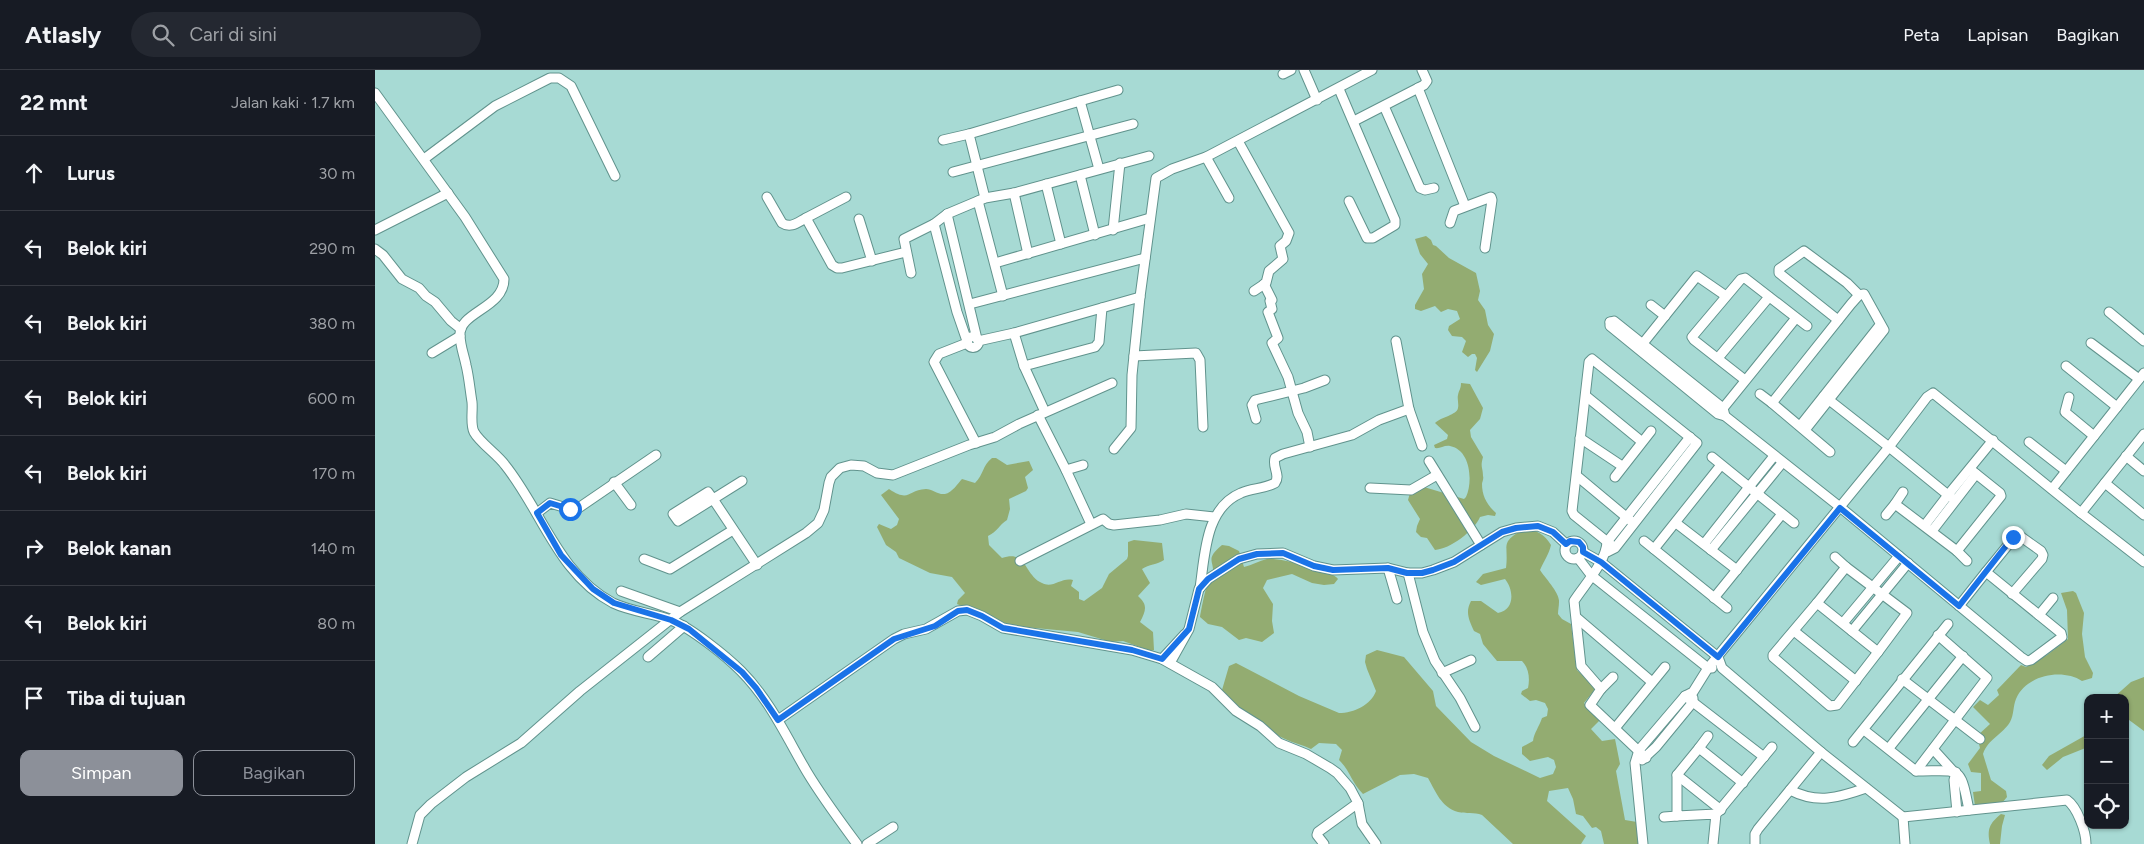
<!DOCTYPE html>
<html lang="id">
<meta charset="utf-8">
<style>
body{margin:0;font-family:Figtree,sans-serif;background:#242831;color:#f1f3f6}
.controls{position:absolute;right:15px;bottom:15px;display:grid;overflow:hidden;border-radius:10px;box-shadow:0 1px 4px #0004}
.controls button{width:45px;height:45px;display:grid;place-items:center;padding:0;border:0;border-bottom:1px solid #363941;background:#171b24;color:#f1f3f6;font:25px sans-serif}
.stop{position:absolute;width:15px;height:15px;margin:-11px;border:4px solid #1a73e8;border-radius:50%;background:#fff}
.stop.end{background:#1a73e8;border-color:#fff;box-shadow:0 1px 5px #0008}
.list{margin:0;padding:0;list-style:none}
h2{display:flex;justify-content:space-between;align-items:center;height:65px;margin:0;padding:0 20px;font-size:21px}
h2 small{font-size:16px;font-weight:400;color:#9ea1a6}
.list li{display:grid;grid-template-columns:32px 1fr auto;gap:15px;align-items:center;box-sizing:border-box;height:75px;padding:0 20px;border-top:1px solid #363941}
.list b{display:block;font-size:19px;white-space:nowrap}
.list em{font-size:16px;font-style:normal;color:#9ea1a6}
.actions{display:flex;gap:10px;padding:15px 20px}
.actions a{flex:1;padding:11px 0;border:1px solid #8c9099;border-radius:10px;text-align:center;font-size:18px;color:#8c9099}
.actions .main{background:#8c9099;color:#fff}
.icon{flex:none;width:28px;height:28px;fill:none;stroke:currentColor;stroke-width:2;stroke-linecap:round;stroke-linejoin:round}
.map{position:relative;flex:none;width:1769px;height:774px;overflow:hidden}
header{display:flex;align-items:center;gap:30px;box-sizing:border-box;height:70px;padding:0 25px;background:#171b24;border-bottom:1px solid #363941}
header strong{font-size:24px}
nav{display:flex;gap:28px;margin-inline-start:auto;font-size:18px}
.search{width:350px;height:45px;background:#242831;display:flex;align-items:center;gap:12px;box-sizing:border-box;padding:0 18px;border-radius:28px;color:#9ea1a6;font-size:19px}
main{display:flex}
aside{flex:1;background:#171b24}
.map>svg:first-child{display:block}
.green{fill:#93ac71}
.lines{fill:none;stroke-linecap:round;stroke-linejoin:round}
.minor-casing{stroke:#61938d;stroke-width:11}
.minor{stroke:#fff;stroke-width:9}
.route{stroke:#1a73e8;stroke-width:6}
</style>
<header>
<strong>Atlasly</strong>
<div class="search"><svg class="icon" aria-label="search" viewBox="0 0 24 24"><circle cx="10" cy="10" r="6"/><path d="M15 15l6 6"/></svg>Cari di sini</div>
<nav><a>Peta</a><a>Lapisan</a><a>Bagikan</a></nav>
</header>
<main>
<aside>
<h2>22 mnt<small>Jalan kaki · 1.7 km</small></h2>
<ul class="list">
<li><svg class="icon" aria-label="ahead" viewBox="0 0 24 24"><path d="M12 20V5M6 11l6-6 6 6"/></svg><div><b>Lurus</b></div><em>30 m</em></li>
<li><svg class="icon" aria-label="left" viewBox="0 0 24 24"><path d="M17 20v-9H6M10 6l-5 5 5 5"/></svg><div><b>Belok kiri</b></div><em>290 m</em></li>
<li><svg class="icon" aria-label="left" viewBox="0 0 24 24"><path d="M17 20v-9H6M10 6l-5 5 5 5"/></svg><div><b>Belok kiri</b></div><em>380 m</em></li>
<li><svg class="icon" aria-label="left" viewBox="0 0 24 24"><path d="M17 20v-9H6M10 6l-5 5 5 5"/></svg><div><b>Belok kiri</b></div><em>600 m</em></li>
<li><svg class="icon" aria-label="left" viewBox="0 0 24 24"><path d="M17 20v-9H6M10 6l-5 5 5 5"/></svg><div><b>Belok kiri</b></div><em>170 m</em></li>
<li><svg class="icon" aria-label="right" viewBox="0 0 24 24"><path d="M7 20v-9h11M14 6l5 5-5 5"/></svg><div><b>Belok kanan</b></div><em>140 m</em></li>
<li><svg class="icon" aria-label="left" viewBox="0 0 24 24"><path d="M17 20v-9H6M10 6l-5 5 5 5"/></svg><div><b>Belok kiri</b></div><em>80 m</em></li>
<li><svg class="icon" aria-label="arrive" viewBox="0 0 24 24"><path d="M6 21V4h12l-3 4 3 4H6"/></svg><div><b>Tiba di tujuan</b></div></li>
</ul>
<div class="actions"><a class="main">Simpan</a><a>Bagikan</a></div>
</aside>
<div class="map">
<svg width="1769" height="774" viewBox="0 0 1769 774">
<rect width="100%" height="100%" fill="#a7dad4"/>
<g class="green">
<path d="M1051 166 1056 170 1058 175 1061 176 1074 188 1101 203 1105 221 1103 230 1110 240 1113 255 1119 264 1115 281 1102 302 1100 300 1102 288 1100 284H1097L1093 287 1087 282 1091 271 1087 267 1077 266 1073 260 1074 256 1085 249 1082 241 1073 239 1066 242 1060 236 1046 241 1040 239V235L1049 219 1047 204 1053 194 1045 184 1040 169Z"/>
<path d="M1086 313 1095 314 1108 338 1105 349 1095 360 1096 367 1108 387C1105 398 1108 397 1108 406 1109 409 1107 412 1107 414 1107 426 1112 435 1121 443L1120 446 1113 445 1105 447C1099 461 1075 479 1060 480L1052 468 1046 467 1041 462 1042 456 1045 449 1033 430 1035 423 1049 417 1089 429 1091 427C1098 412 1096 380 1075 376 1069 375 1065 379 1060 378L1059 375 1072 369 1073 365 1060 353C1066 347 1082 345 1083 338 1084 334 1082 329 1083 325 1084 320 1086 319 1086 313Z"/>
<path d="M617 388H621L632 395 654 391 658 400 650 407 653 418 651 421 634 429 635 439 632 450C624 455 622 462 613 466L614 475 627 488C652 479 649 505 667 513 678 519 686 507 698 510L696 516 704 522V529L709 531 727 518 734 504 752 489 753 486V472L759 470 787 473 789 490C782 495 774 494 767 499L775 513 763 526C773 535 771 540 765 552L778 562 779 580 776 581 748 571 736 572 703 562 638 556 619 550 582 534 583 530 590 523 577 507 555 503 524 488 521 482 511 475 502 457 504 454 516 459 522 455 524 449 506 425 514 419C535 433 532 420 551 419 557 419 563 425 570 424 577 423 583 413 587 409L600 413C609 404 607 396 617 388Z"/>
<path d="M1149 459C1161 459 1170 465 1176 475 1174 484 1169 491 1165 500 1170 508 1185 523 1184 532 1184 536 1183 540 1183 544L1187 549 1196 554 1202 600 1221 618 1209 633 1225 650 1216 659 1227 671 1240 669 1245 694 1241 701 1250 750 1262 752 1264 774H1229L1226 761 1221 757 1217 758 1208 746 1201 744 1198 729 1193 718 1174 721 1172 731 1211 766 1206 774H1138L1107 745C1099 742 1091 744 1083 742 1066 737 1061 722 1053 708L1039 704 1025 705 988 724C976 712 976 702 964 690L967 680 961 674 944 673 936 679C928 675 918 673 910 669 888 659 863 639 847 620L854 596 861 593 924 626 964 643C979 643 996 635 1001 621L992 599 990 592 991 585 1002 580 1029 587 1058 621 1061 636 1096 672 1119 686 1165 708 1178 704 1181 697 1179 690 1173 687 1155 691 1147 684V677L1158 671C1159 663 1164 657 1167 648L1172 646 1173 639 1170 633 1161 630 1155 631 1146 624 1147 621 1153 618C1155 609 1154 598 1147 591H1122L1108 574 1105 564 1099 561C1094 550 1090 542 1096 531H1106L1123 543C1140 540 1139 520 1130 509L1106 515 1101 512 1108 504 1131 498C1134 474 1124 473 1149 459Z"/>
<path d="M847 475 854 476 864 481 869 497C877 495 884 491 892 489 902 487 959 501 963 509L959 514 949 515 937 513 917 504 892 510 888 518 898 534 897 551 899 563 887 572 871 568 864 570 847 557 833 554 825 547C826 541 830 520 832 516 833 513 837 510 838 506 840 490 829 490 847 475Z"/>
<path d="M1698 521 1701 523 1709 543 1707 564 1710 587 1718 603 1717 608 1707 611C1687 598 1651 605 1641 629 1638 636 1639 645 1635 652 1628 664 1613 669 1608 684L1616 710 1631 721 1632 727 1627 733 1600 736 1598 722 1606 721V703L1596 702 1593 694 1605 678 1602 666 1615 654 1598 637 1605 630 1613 635 1624 625 1622 620 1646 595 1651 597 1672 585 1693 569 1692 540 1686 523Z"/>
<path d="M1769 607V661L1750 647V628H1738L1756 612Z"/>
<path d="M1713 664V677L1688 687 1672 700 1667 695 1674 686Z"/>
<path d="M1626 744 1630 745 1627 756 1625 774H1615C1612 759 1614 754 1626 744Z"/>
</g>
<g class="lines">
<g class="minor-casing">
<g id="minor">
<path d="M929 0 942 30"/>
<path d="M908 4 916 0"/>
<path d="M1043 18 1090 136"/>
<path d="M964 19 1020 150V155L998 168H992L974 131"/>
<path d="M0 23 90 147 129 209C129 238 84 242 85 265 85 275 89 285 91 295 94 307 95 320 97 332 98 341 95 354 99 362 105 373 122 384 130 395 167 441 183 504 238 533 257 542 278 543 296 550 316 558 351 586 366 601 395 630 412 668 432 702 447 727 465 751 482 774"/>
<path d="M705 31 743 20"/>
<path d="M1009 36 1045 118 1050 120 1059 118"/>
<path d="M979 51 1049 15 1052 11 1047 0"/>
<path d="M568 70 594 64"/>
<path d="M863 71 914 163 911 171 905 176 908 189 894 201 891 213 879 221"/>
<path d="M831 87 854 128"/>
<path d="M49 89 120 36 175 8H184L196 16 240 106"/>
<path d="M578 102 758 54"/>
<path d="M705 105 720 165"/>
<path d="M671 114 686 174"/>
<path d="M639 123 653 184"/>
<path d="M392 127 407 153C416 159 423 152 431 148"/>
<path d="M471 127 431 148 457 195 462 198H467L531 182"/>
<path d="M610 128 594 64 705 31 724 99"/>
<path d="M603 131 628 226"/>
<path d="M572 144 602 269"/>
<path d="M484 149 497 191"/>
<path d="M1075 153 1079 141 1116 127 1117 130 1110 178"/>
<path d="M559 154 582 242 592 271"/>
<path d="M0 160 73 123"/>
<path d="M738 160 745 93"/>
<path d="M0 179 8 185 27 209 44 218 51 226 60 232 76 251 86 259"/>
<path d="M620 193 775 148"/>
<path d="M536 203 529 169 559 154 572 144 610 128 639 123 774 86"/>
<path d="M889 214 897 230 895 231 897 239 893 242 903 268 897 273 913 307 923 343 932 362 935 377"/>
<path d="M765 227 781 108 797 99 831 87 997 0"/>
<path d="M595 234 770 188"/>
<path d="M1276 235 1290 246"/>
<path d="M1734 242 1769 271"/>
<path d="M1463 250 1404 203V199L1429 181 1472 213 1484 225"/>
<path d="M1235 252V256L1343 344 1350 346 1465 437 1646 587 1652 591 1656 590 1687 567 1686 563 1611 502 1584 536"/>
<path d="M1235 252 1239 251 1348 338 1350 346"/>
<path d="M639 263 649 296 670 342"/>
<circle cx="598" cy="272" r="5.5"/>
<path d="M603 271 639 263 765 227 757 305 756 358 739 379"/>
<path d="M592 273 564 284 559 292 601 373"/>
<path d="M1716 273 1764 309"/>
<path d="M1265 277 1322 206 1351 226"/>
<path d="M57 283 85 266"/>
<path d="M759 286 821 283 825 290 828 357"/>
<path d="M1343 288 1394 227"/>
<path d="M649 296 720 277 724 272 727 238"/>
<path d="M1691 296 1742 337"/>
<path d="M1370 310 1319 270 1317 267 1366 209 1370 208 1432 256"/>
<path d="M1385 324 1397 333"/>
<path d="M1211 326 1266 371"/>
<path d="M1449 326 1514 377 1552 327 1558 323 1706 443 1769 364"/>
<path d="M1694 327 1690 342 1719 366"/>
<path d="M1034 339 1047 376"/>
<path d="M1345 342 1421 248"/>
<path d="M663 345 691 400 716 454"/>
<path d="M881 349 877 335 880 330 929 318 950 310"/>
<path d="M1425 356 1505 255"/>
<path d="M1430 360 1509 260 1489 224 1484 225 1476 234 1397 333 1455 382"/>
<path d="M1205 368 1247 396"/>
<path d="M1654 372 1691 401"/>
<path d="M1751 386 1769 401"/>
<path d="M1337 387 1374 417 1399 386"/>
<path d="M1054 391 1106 475"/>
<path d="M691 400 708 395"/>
<path d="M1202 406 1256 451"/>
<path d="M1240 407 1276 361"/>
<path d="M367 411 303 451 298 444 333 422 338 429 382 495"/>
<path d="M239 412 256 435"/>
<path d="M1730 413 1769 445"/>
<path d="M995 418 1036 420 1062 405"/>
<path d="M1677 419 1769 303"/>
<path d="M1528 422 1520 434 1582 481 1626 426 1625 423 1595 399"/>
<path d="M162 443 175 433 195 439H202L281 385"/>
<path d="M1706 443 1769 492"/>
<path d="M1511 445 1520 434"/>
<path d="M1301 453 1362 500"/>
<path d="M1550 455 1573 425 1576 427"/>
<path d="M1557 461 1601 404"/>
<circle cx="1199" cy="480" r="9"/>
<path d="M1269 471 1352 538"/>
<path d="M1329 474 1374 417 1419 453"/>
<path d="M1279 479 1346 395"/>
<path d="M1336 480 1407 393"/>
<path d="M1582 481 1592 491"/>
<path d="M1208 482 1226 492 1343 587 1347 598 1446 682 1528 747 1692 730C1702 737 1711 761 1711 774"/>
<path d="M1232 482 1240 478 1322 373 1217 289 1214 292 1197 441 1199 445 1240 478"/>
<path d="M1460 487 1471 497"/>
<path d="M1203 488 1216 505 1333 598H1337"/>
<path d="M269 489 295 499 358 460"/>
<path d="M645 491 728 449 734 454 739 455 785 450 811 444 839 447"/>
<path d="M1471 497 1532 543 1503 582 1442 533Z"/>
<path d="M1013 498 1022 529"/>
<path d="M1611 502 1642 464 1666 481 1668 485 1667 489 1637 524"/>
<path d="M1033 503 1048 562 1060 591 1085 628 1100 657"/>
<path d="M825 518C830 485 830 438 866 423 877 418 889 419 900 413 906 405 897 398 900 388L908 384 977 365 1004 350 1034 339 1021 271"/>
<path d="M246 521 305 542"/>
<path d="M1339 528 1407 444"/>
<path d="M1442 533 1398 585V587L1455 636 1462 635 1503 582"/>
<path d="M1664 545 1678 528"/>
<path d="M1202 548 1277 612"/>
<path d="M1468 553 1524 486"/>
<path d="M1419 561 1481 611"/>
<path d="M1477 561 1533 493"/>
<path d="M273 587 309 556"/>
<path d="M787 589 810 564"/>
<path d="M795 593 814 559 824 519 833 509 864 489 882 484 908 483 939 496 958 500 1013 498 1033 503H1047L1058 500 1079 492 1127 462 1141 458 1163 456 1178 462 1191 474"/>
<path d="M1067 603 1096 590"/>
<path d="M1238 607 1226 619 1215 635 1271 688"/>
<path d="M1527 609 1605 669"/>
<path d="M1226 619 1206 596 1199 531C1210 514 1231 492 1232 472L1315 367"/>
<path d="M1310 626 1389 687"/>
<path d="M403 650 519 569 529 564 551 559 583 541 592 540 607 546 628 558 757 580 787 589 837 617 861 641 885 656 904 673 931 684 955 698 962 703 975 718 983 733 943 762 942 765 949 774"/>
<path d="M1241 657 1290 597"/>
<path d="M1489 660 1541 701 1612 608 1563 565"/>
<path d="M1478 672 1573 554"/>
<path d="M1324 678 1333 666"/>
<path d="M1514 678 1588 586"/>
<path d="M1558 679 1578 701"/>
<path d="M1267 690 1281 677 1318 632V628"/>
<path d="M1541 701C1586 701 1585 694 1594 740"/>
<path d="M1581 702 1579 710 1582 742"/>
<path d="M1302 705V746L1341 744 1338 774"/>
<path d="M1415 720C1442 734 1463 728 1491 718"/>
<path d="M983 733 987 754 1001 774"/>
<path d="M1346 740 1302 705 1324 678 1368 713"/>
<path d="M1343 742 1397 677"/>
<path d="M1289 747 1302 746"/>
<path d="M1528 747 1530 774"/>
<path d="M37 774 45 745 56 734 91 707 146 673 205 621 305 542 431 463 443 453 449 440 454 413 456 407 465 398 476 395 489 396 502 403 518 405 594 375 620 367 644 354 737 313"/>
<path d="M492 774 518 757"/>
<path d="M1268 774 1260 693 1264 680 1310 626 1318 622 1333 598 1514 377 1573 425 1618 370"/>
<path d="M1380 774V764L1383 759 1446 682"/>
</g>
</g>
<use href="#minor" class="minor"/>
</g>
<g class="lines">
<path class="route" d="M195 439 175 433 162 443 186 485 218 519 239 533 296 550 314 559 367 602 381 618 403 650 519 569 560 556 583 541 592 540 607 546 628 558 757 580 787 589 814 559 824 519 833 509 864 489 882 484 908 483 939 496 958 500 1013 498 1032 503H1047L1058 500 1079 492 1127 462 1141 458 1163 456 1178 462 1191 474 1195 471 1204 472 1208 477V482L1226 492 1343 587 1465 438 1584 536 1638 467"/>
</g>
</svg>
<div class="controls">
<button>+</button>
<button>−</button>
<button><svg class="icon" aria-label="locate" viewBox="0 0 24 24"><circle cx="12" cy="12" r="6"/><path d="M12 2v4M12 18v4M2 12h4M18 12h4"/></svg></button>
</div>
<div class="stop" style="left:195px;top:439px"></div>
<div class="stop end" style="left:1638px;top:467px"></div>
</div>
</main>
